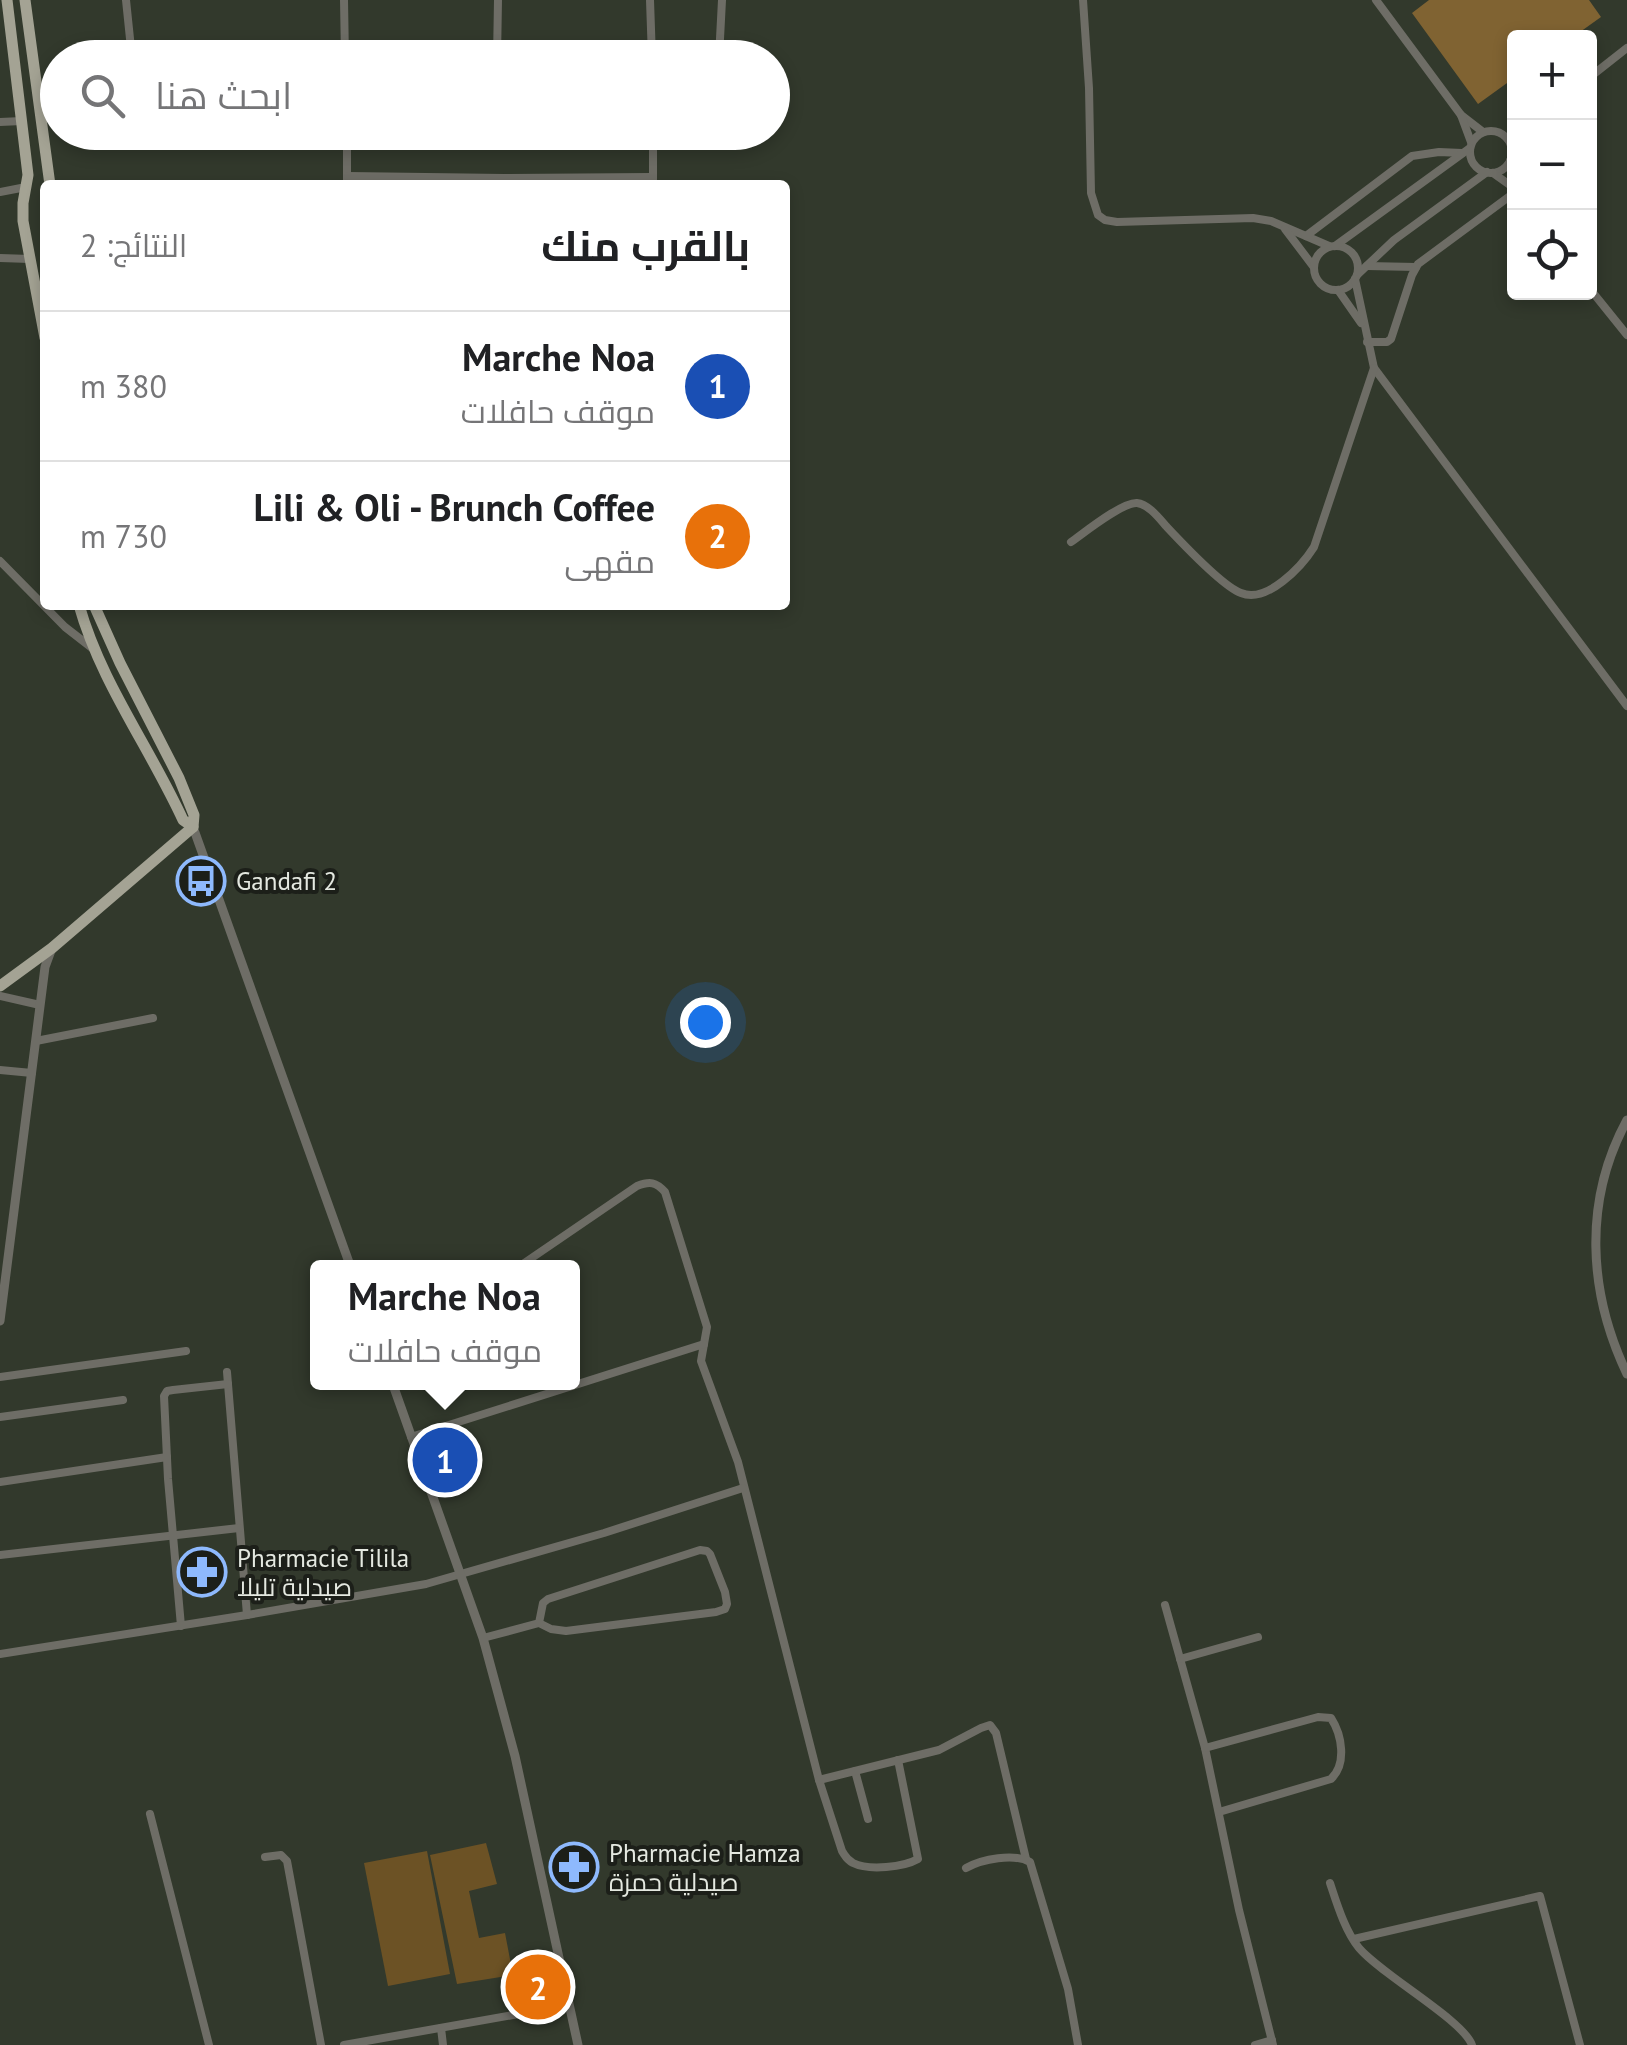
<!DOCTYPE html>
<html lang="ar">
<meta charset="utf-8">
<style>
body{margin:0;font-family:"PT Sans",Cairo,sans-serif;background:#f6f6f6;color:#202124;direction:rtl}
.controls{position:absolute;right:30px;top:30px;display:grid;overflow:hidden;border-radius:10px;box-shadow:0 5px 15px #0003}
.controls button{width:90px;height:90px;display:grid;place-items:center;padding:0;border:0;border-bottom:2px solid #e0e0e0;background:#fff;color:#202124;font:50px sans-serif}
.you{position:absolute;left:705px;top:1022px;width:35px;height:35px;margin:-25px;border:8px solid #fff;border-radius:50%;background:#1a73e8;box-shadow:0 0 0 15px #1a73e833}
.badge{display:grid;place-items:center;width:65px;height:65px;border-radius:50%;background:#111827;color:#fff;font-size:32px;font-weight:700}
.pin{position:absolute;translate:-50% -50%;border:5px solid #fff;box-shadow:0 2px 10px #0006}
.popup{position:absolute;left:310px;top:1260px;width:270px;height:130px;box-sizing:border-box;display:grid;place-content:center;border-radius:10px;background:#fff;filter:drop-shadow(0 2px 8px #0005);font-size:32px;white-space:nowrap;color:#757577}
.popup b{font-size:38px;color:#202124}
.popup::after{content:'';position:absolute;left:50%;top:100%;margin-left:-20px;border:20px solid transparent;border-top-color:#fff}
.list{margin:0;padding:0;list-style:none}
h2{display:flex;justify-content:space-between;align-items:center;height:130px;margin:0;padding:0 40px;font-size:42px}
h2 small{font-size:32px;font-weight:400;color:#757577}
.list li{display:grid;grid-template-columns:65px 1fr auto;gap:30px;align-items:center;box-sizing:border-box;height:150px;padding:0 40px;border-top:2px solid #e0e0e0}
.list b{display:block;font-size:38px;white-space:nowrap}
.list p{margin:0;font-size:32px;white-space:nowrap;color:#757577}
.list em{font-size:32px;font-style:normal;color:#757577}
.icon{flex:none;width:55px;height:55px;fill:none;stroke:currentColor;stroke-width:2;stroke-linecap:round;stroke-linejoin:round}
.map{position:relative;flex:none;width:1627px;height:2045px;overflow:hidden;direction:ltr}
.search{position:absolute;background:#fff;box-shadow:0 5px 15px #0003;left:40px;top:40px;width:750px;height:110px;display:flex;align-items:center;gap:25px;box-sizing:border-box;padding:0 35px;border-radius:55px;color:#757577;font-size:38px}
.panel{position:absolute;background:#fff;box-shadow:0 5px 15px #0003;left:40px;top:180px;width:750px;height:430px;border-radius:10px;direction:rtl}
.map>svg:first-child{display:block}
.green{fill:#6c5225}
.forest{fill:#806332}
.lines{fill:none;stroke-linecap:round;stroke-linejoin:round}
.minor{stroke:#6e6d66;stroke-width:8}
.tertiary{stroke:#6e6d66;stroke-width:9}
.primary{stroke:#a4a394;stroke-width:11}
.labels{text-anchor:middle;stroke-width:8;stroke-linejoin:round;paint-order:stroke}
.poi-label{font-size:25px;fill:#e4e8e0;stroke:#1c1f19;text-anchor:start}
</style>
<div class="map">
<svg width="1627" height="2045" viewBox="0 0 1627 2045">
<rect width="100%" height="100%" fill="#32392c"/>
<g class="green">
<path d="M486 1843 497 1884 469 1891 479 1938 505 1933 513 1975 457 1984 430 1855Z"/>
<path d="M427 1851 450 1974 388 1986 364 1863Z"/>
</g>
<path class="forest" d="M1429 0H1589L1601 17 1573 37 1514 38V78L1478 104 1412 13Z"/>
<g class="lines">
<g class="minor">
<path d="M126 0 132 58"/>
<path d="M344 0 345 58"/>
<path d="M650 0 652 58"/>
<path d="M1083 0 1089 88 1091 193 1098 215 1105 220 1117 222 1253 218 1271 221 1329 246"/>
<path d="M1376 0 1461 115 1483 132"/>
<path d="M497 58 498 0"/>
<path d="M719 58 722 0"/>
<path d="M1590 77 1627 48"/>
<path d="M38 103H58"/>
<path d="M1461 115 1471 142"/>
<path d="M0 122 22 121"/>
<circle cx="1491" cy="152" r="21"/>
<path d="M347 132V185"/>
<path d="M653 132V185"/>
<path d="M1510 161 1514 181"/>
<path d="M1493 173 1514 188"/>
<path d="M348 176 504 178 653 177"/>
<path d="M0 192 26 187"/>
<path d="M1285 229 1313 266"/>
<path d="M1306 236 1412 156 1439 152 1462 153"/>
<circle cx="1336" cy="268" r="22"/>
<path d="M1335 246 1470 148"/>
<path d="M0 258 30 259"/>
<path d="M1367 266 1416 267"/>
<path d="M1357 275 1394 240 1487 172"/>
<path d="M1355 279 1374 368 1627 706"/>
<path d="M1590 289 1627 335"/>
<path d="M1338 290 1361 323"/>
<path d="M1367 342H1387L1391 339 1412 275 1418 264 1514 193"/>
<path d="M1071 542C1084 533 1122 502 1137 503 1148 504 1159 518 1166 526 1181 542 1222 586 1241 593 1267 604 1302 566 1314 547L1374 368"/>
<path d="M0 561 65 627 92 648"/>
<path d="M0 996 40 1005"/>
<path d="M36 1041 153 1018"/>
<path d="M0 1070 32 1073"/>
<path d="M517 1268 637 1186C650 1181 656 1182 665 1192L707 1327 701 1361 738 1462 819 1780 842 1851C846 1857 846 1859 853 1863 869 1871 904 1867 918 1859L898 1760"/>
<path d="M227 1372 247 1615"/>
<path d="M0 1377 186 1351"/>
<path d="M0 1417 123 1400"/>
<path d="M411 1437 704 1344"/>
<path d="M0 1482 167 1457"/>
<path d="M0 1555 239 1528"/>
<path d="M1165 1605 1205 1748 1239 1910 1273 2045"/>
<path d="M181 1626 168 1479 164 1396 167 1391 173 1390 228 1384"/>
<path d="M483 1638 539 1623 551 1629 566 1631 716 1612 725 1609 727 1604 725 1592 710 1554 707 1551 700 1550 548 1599 543 1603 539 1623"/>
<path d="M0 1654 247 1615 426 1584 604 1533 743 1488"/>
<path d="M1180 1659 1258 1637"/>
<path d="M1205 1748 1318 1717 1331 1718C1342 1735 1347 1764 1331 1779L1219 1812"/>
<path d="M855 1771 868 1819"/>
<path d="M819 1780 939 1750 981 1728 990 1725 996 1733 1026 1859"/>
<path d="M150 1814 209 2045"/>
<path d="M265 1857 281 1855 287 1861 321 2045"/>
<path d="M966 1868C982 1859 1014 1853 1030 1862L1068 1989 1078 2045"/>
<path d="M1330 1883C1337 1904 1345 1931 1359 1948 1382 1975 1463 2020 1472 2045"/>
<path d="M1354 1939 1540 1896 1580 2045"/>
<path d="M441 2028 443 2045"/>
<path d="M344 2045 569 2005"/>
<path d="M1255 2045 1272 2040"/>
</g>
<g class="tertiary">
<path d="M193 827 351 1268"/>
<path d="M1627 1120C1583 1201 1588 1292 1627 1374"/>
<path d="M0 1321 45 967 52 948"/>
<path d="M392 1382 483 1638 515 1756 578 2045"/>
</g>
<g class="primary">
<path d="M7 0 28 175 23 203V221L45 338"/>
<path d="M25 0 50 185"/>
<path d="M79 605C101 683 149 746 183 820L193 827"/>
<path d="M0 986 52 948 193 827 194 815 179 778 120 663 94 605"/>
</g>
</g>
<defs>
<g id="bus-ring" transform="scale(2.5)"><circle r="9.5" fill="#1c1f19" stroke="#8eb9fd" stroke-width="1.5"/><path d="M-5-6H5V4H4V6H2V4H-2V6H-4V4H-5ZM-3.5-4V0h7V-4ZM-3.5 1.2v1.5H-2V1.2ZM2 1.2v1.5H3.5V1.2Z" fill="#8eb9fd"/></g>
<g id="pharmacy-ring" transform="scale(2.5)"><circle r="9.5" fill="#1c1f19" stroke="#8eb9fd" stroke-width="1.5"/><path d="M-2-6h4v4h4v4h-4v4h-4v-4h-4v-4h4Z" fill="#8eb9fd"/></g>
</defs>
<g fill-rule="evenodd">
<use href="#bus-ring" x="201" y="881"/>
<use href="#pharmacy-ring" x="202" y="1572"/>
<use href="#pharmacy-ring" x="574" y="1867"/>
</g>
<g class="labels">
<g class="poi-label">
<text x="236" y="890">Gandafi 2</text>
<text x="237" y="1567">Pharmacie Tilila<tspan x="237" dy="29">صيدلية تليلا</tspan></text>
<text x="609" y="1862">Pharmacie Hamza<tspan x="609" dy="29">صيدلية حمزة</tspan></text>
</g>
</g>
</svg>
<div class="controls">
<button>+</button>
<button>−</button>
<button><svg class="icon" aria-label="locate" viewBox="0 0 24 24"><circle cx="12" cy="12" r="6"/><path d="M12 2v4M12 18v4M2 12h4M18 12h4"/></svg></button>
</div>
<div class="you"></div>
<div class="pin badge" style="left:445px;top:1460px;background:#1a4fb4">1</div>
<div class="popup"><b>Marche Noa</b>موقف حافلات</div>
<div class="pin badge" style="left:538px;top:1987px;background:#e8710a">2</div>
<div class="search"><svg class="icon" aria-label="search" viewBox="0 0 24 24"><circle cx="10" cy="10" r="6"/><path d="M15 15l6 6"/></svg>ابحث هنا</div>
<section class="panel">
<h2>بالقرب منك<small>النتائج: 2</small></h2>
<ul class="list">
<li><span class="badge" style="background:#1a4fb4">1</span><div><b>Marche Noa</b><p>موقف حافلات</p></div><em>380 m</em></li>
<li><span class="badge" style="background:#e8710a">2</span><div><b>Lili &amp; Oli - Brunch Coffee</b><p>مقهى</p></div><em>730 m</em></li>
</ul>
</section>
</div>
